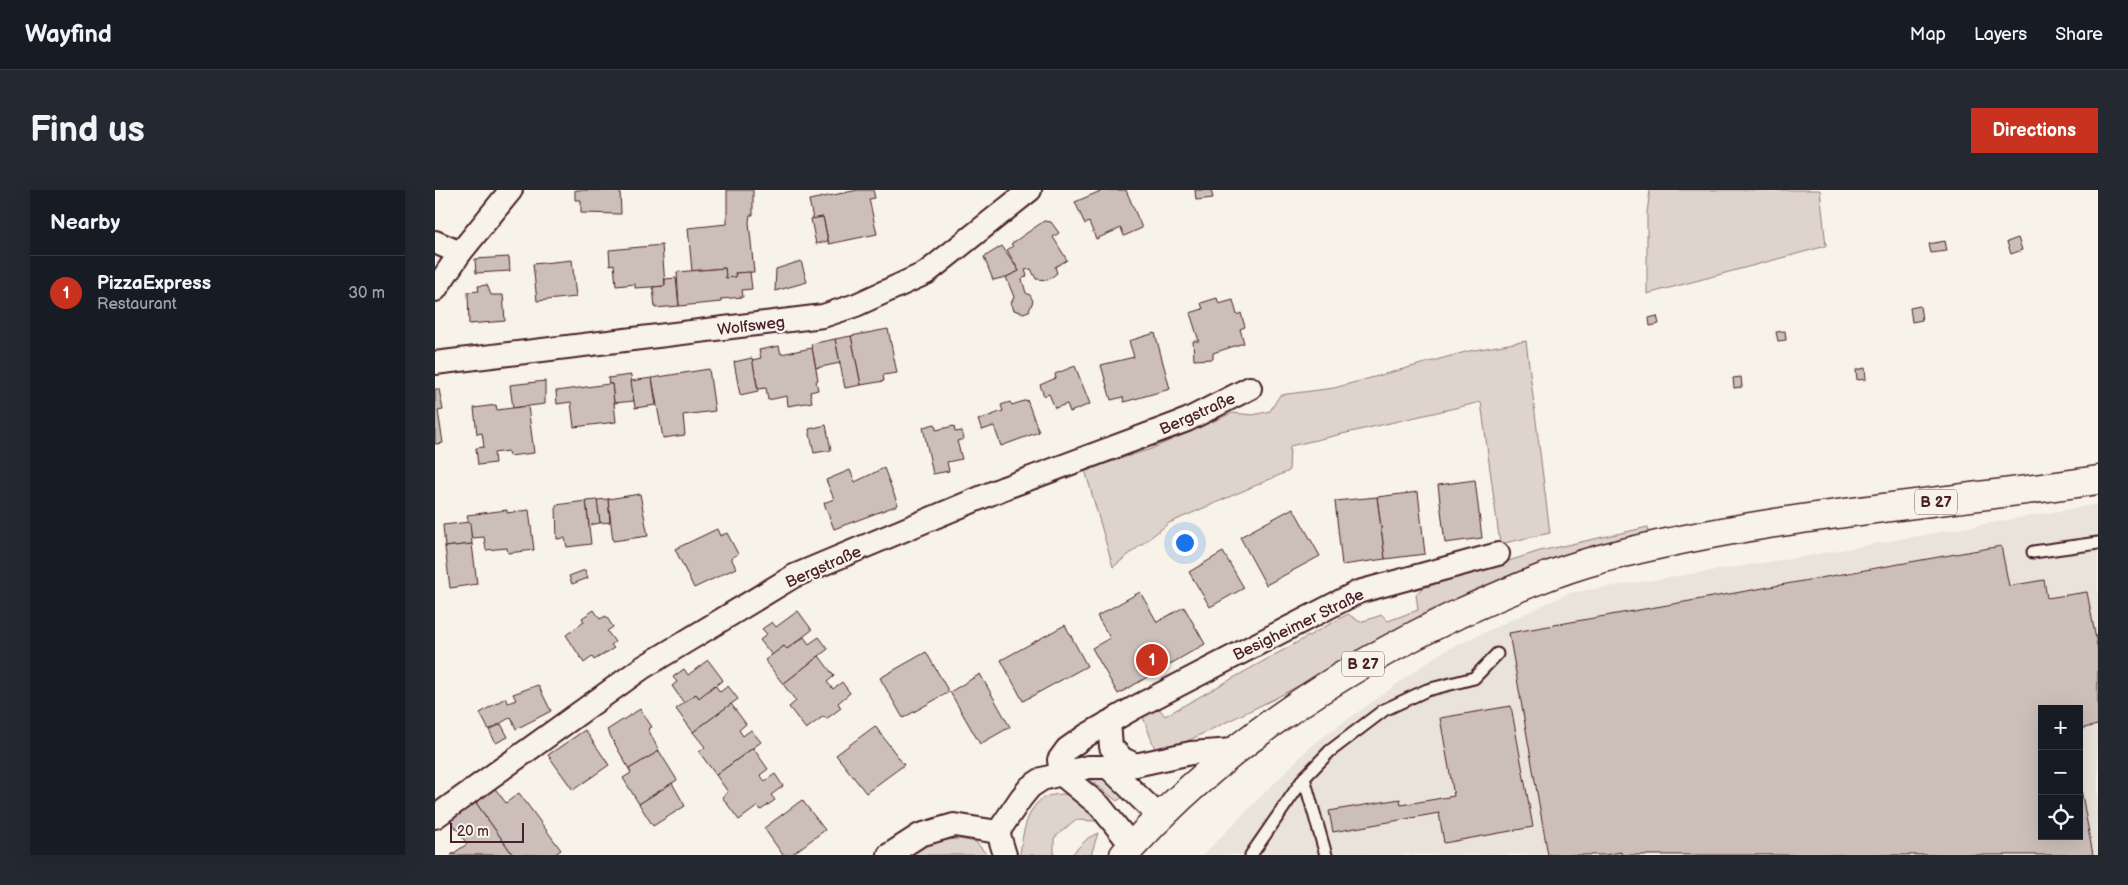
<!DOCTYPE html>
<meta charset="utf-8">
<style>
body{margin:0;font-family:"Balsamiq Sans",sans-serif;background:#242831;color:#f1f3f6}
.controls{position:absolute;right:15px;bottom:15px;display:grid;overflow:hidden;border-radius:0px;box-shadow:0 5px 20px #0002}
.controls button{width:45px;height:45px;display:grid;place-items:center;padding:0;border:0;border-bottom:1px solid #363941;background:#171b24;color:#f1f3f6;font:25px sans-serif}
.scale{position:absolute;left:15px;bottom:12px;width:74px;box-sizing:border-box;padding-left:5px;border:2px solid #4a1f2b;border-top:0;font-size:14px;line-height:18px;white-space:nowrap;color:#4a1f2b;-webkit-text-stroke:4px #f7f3e8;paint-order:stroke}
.you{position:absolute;left:749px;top:352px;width:18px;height:18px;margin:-12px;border:4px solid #fff;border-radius:50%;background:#1a73e8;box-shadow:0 0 0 8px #1a73e833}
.badge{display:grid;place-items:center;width:32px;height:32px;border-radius:50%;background:#c8321e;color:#fff;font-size:16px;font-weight:700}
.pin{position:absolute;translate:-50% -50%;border:2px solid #fff;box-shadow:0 1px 5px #0006}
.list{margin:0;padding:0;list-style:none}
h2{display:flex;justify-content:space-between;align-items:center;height:65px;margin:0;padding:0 20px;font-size:21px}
h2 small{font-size:16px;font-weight:400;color:#9ea1a6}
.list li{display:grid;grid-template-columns:32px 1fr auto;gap:15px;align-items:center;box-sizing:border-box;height:75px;padding:0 20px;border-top:1px solid #363941}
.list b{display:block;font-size:19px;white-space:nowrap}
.list p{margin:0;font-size:16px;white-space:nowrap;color:#9ea1a6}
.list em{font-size:16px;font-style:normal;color:#9ea1a6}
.icon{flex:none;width:28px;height:28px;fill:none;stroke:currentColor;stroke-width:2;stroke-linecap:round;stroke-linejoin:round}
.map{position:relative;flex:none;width:1663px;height:665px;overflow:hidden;border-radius:0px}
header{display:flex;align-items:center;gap:30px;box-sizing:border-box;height:70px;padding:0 25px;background:#171b24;border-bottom:1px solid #363941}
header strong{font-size:24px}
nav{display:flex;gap:28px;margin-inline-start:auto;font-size:18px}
.intro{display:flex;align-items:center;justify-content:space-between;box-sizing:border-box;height:120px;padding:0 30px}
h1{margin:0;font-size:35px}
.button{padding:12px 22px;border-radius:0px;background:#c8321e;color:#fff;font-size:18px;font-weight:700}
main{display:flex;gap:30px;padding:0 30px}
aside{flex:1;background:#171b24;border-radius:0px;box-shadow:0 5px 20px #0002}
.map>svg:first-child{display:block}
.built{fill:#eae3da;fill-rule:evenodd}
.green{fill:#ded4cc;stroke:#947a7c}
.building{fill:#ccbfb9;stroke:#4a1f2b}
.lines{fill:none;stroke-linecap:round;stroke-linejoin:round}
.service-casing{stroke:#4a1f2b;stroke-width:15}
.minor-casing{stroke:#4a1f2b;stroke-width:26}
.primary-casing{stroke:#4a1f2b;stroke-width:31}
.service{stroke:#f7f3e8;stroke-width:11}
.minor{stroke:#f7f3e8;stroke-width:22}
.primary{stroke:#f7f3e8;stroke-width:28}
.labels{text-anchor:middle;stroke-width:4.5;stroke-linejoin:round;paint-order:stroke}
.shield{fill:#f7f3e8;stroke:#7e5f64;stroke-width:1}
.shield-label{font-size:15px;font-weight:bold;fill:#4a1f2b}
.street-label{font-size:16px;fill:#4a1f2b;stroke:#f7f3e8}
</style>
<header>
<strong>Wayfind</strong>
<nav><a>Map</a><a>Layers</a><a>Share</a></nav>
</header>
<div class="intro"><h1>Find us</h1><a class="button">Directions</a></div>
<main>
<aside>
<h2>Nearby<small></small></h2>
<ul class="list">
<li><span class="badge">1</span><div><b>PizzaExpress</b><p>Restaurant</p></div><em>30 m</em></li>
</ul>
</aside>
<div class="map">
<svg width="1663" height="665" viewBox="0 0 1663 665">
<rect width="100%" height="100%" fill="#f7f3e8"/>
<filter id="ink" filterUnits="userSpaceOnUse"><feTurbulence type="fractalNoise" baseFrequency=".02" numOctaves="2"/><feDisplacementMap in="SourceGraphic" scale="10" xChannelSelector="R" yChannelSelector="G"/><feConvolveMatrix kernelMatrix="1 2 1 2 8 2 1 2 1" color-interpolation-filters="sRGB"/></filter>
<g filter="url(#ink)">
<path class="built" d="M1663 314V665H768L877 555 1005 463 1134 403 1366 367ZM1607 519H1644V646H1607Z"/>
<g class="green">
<path d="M1215 0H1385L1391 56 1212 104V23Z"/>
<path d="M1091 151 1115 343 1065 354 1046 212 855 256 854 281 734 333 678 377 650 280 716 259 797 223 818 225 835 221 845 205 899 198 1034 161Z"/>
<path d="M1213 337 1214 343 1045 399 996 423 839 509 744 555 721 562 708 527 724 518 730 526 913 424 925 432 947 425 953 431 983 420 981 404 988 398 1105 361Z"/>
<path d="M650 586 672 587 693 604 682 611Z"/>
<path d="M629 604 644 608 662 625 661 631 640 630 619 648V665H585C587 646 592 613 613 606 618 605 624 604 629 604Z"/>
<path d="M663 643 656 665H636L653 648Z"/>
<path d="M525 649 541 652 552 665H475C490 652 505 650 525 649Z"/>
</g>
<g class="building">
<path d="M140 0H185L186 24 146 23V10H140Z"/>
<path d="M292 0H318V25H315L314 32 319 82 300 83 301 87 291 88 290 78 257 81 253 38 292 34Z"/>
<path d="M423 0H438L440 8 434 9 442 44 394 54 388 27 378 29 374 10Z"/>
<path d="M668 0H691L707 38 689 46 686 38 661 49 654 32 650 34 640 12Z"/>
<path d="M760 0H776L778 8 761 10Z"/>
<path d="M388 27 393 51 381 54 376 29Z"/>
<path d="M609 31 616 32 624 43 618 47 632 70 620 77 622 83 613 90 601 89 596 79 590 80 592 86 587 89 591 103 595 105 598 111 594 121 588 123 579 120 576 113 579 107 571 87 584 81 572 60 578 56 576 54Z"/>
<path d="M1583 48 1587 60 1576 64 1572 52Z"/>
<path d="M1510 51 1512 61 1496 63 1494 54Z"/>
<path d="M227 55 230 96 200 98V94L181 96 179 74 175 75 174 60Z"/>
<path d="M567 56 584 81 571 87 558 90 549 67Z"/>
<path d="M74 67 75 81 41 83 40 69Z"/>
<path d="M137 70 141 107 102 111 98 74Z"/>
<path d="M366 71 372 92 340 101 341 79Z"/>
<path d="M290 78 291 88 301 87 300 83 315 82 317 99 307 100 308 107 286 109V112L244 116 242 82Z"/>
<path d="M241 88 244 116 220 118 218 97 230 96V89Z"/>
<path d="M52 95 56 105H68L70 131 34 134 33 102 44 101 43 96Z"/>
<path d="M782 108 784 114 798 110 802 125 806 123 810 137 805 139 809 153 778 163V169L759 170 758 151H764L755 123 768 119 766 113Z"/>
<path d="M1485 116 1487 130 1477 132 1475 118Z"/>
<path d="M1222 126 1224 134 1215 136 1214 128Z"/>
<path d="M453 139 462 183 448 185 449 191 426 195 416 146Z"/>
<path d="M1350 141 1351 150 1343 151 1341 142Z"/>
<path d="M720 143 735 199 689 212 688 207 676 210 666 175 699 167 694 151Z"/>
<path d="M416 146 426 195 410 198 400 149Z"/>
<path d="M400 149 405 173 381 178 376 154Z"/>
<path d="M344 156 346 164 377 158 383 190 381 191 383 200 375 202 377 212 353 216 352 206 333 210 331 198 323 199 317 170 326 168 324 160Z"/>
<path d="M317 168 323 201 305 205 299 172Z"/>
<path d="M640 176 655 214 635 222 632 214 620 218 614 204 609 206 605 195 621 188 620 184Z"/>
<path d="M1430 178 1431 189 1422 190 1421 180Z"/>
<path d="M274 179 280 221 248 225 250 245 228 248 217 188Z"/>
<path d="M196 185 199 211 179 213 177 194H174L173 188Z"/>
<path d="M1306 187 1307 197 1299 198 1298 188Z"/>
<path d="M217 188 221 215 200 218 196 191Z"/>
<path d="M110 191V214L78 218 75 195Z"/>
<path d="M174 194H177L181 232 139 237 136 212 122 214 121 201Z"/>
<path d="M0 199H4L8 220 3 221 8 253 0 254Z"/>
<path d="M592 210 604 242 566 256 559 236 547 240 543 230 568 221 566 215 575 212 577 215Z"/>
<path d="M61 215 62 220 93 216 99 263 74 266 73 261 59 263 60 273 43 275 41 258 49 257 47 243 42 244 39 218Z"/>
<path d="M500 234 501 240 519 236 520 242 527 241 529 249 522 251 527 269 512 272 514 281 498 284 488 237Z"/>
<path d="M391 235 396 260 379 263 374 239Z"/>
<path d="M449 278 463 315 399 339 389 313 399 309 391 290 415 280 420 292Z"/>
<path d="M1040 290 1047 348 1010 353 1003 295Z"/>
<path d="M983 302 990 364 950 369 942 307Z"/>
<path d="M205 304 213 346 178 351 173 309Z"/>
<path d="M942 307 950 369 907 375 900 311Z"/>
<path d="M173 309 175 332 165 333 162 310Z"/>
<path d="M162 310 165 333 154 335 151 311Z"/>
<path d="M151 311 156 354 132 357 130 348 122 349 121 315Z"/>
<path d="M858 318 885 366 831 395 805 347Z"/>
<path d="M72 320V323L94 320 99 360 73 363 72 358 51 360 49 347 37 348 32 325Z"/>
<path d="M35 332 37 354 10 357 8 335Z"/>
<path d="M282 339 285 346 292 343 303 364 296 368 301 378 259 398 240 359Z"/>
<path d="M37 354 42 394 15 398 10 357Z"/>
<path d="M1566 356 1574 396 1609 390 1612 408 1652 402 1663 460V535L1644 539V519H1607V646H1644V588L1658 665H1186V662L1170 665H1113L1074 443Z"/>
<path d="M788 362 809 398 775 417 754 382Z"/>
<path d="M150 380 153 388 137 394 134 386Z"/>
<path d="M705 402 722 432 749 417 770 454 683 504 657 458 675 448 662 426Z"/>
<path d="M159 420 165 429 171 426 178 437 172 441 180 452 176 455 179 458 159 470 157 467 149 473 131 445 149 432 147 428Z"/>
<path d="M363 421 377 440 352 459 349 456 337 465 325 450 332 444 327 439 337 432 341 437Z"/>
<path d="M630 435 652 476 588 511 566 470Z"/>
<path d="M369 447 374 454 384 447 393 459 348 494 330 470 349 456 352 459Z"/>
<path d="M491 462 514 502 468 528 445 488Z"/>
<path d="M384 466 399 486 392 492 398 499 407 492 415 503 403 513 406 518 391 529 389 526 371 539 354 517 361 511 348 494Z"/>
<path d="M273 470 288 490 264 508 261 504 249 513 237 496 242 492 238 487 249 479 253 485Z"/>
<path d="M545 484 575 537 545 554 515 502Z"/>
<path d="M103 495 116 521 81 539 76 527 54 540 45 523 70 508 73 513 81 510 78 504Z"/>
<path d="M280 495 285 502 293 496 303 509 258 542 241 519 261 504 264 508Z"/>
<path d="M296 514 311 534 304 540 308 546 316 540 326 552 281 585 264 562 270 557 258 542Z"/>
<path d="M1076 516 1098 637 1009 653 1004 623 898 642 894 621 965 609 966 615 1019 606 1005 528Z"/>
<path d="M205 519 217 537 213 539 224 561 194 579 172 540Z"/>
<path d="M66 534 73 547 61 553 54 540Z"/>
<path d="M440 536 469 575 431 603 401 565Z"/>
<path d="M150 540 174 575 138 600 113 565Z"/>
<path d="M318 558 333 579 325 585 330 591 340 584 348 596 336 605 340 610 326 620 323 616 304 630 287 607 293 602 281 585Z"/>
<path d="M224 561 242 590 204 614 188 588 196 583 194 579Z"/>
<path d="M237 593 250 616 218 636 204 614Z"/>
<path d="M58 596 71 613 84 603 126 660 119 665H78L39 610Z"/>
<path d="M39 610 78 665H16L32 654 14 628Z"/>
<path d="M367 610 390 640 356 665H348L329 638Z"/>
</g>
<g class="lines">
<g class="service-casing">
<g id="service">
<path d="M1598 362 1663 353"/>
<path d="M816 665 869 588"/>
<path d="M891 665 869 588 895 561 949 520 992 500 1039 488 1062 464"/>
</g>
</g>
<g class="minor-casing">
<g id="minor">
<path d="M0 52 25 63"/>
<path d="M0 100 25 63 76 0"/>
<path d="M0 173 388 126 421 115 491 83 595 0"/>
<path d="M674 532 676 557 688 569 701 575"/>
<path d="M672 576 725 627"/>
<path d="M0 627 207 478 359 386 569 298 752 230 815 198"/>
<path d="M563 642 586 608 595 597 607 589 653 577H691L756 563 798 560"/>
<path d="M563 642 570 665"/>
<path d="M697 656 665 616 626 584 624 570 632 559 652 545 699 518 923 402 1063 364"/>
<path d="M454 665 485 645 519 635 563 642"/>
</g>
</g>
<g class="primary-casing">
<path id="primary" d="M689 665C783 560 897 484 1023 424 1070 403 1119 381 1169 368 1330 325 1499 315 1663 290"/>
</g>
<use href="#service" class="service"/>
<use href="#minor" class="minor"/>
<use href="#primary" class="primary"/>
</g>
</g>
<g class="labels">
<g class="shield">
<rect x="1480" y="299.5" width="42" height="25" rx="4"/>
<rect x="907" y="461.5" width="42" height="25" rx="4"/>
</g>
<g class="shield-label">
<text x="1501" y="317">B 27</text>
<text x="928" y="479">B 27</text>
</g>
<g class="street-label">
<text transform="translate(316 135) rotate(-7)" y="6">Wolfsweg</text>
<text transform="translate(762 223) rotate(-24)" y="6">Bergstraße</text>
<text transform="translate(388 376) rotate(-24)" y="6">Bergstraße</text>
<text transform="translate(863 434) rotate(-26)" y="6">Besigheimer Straße</text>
</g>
</g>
</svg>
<div class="controls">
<button>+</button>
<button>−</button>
<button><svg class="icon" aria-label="locate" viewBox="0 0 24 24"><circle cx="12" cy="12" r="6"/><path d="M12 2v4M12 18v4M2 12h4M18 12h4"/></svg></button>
</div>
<div class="scale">20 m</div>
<div class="you"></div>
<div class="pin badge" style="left:717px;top:470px">1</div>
</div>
</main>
